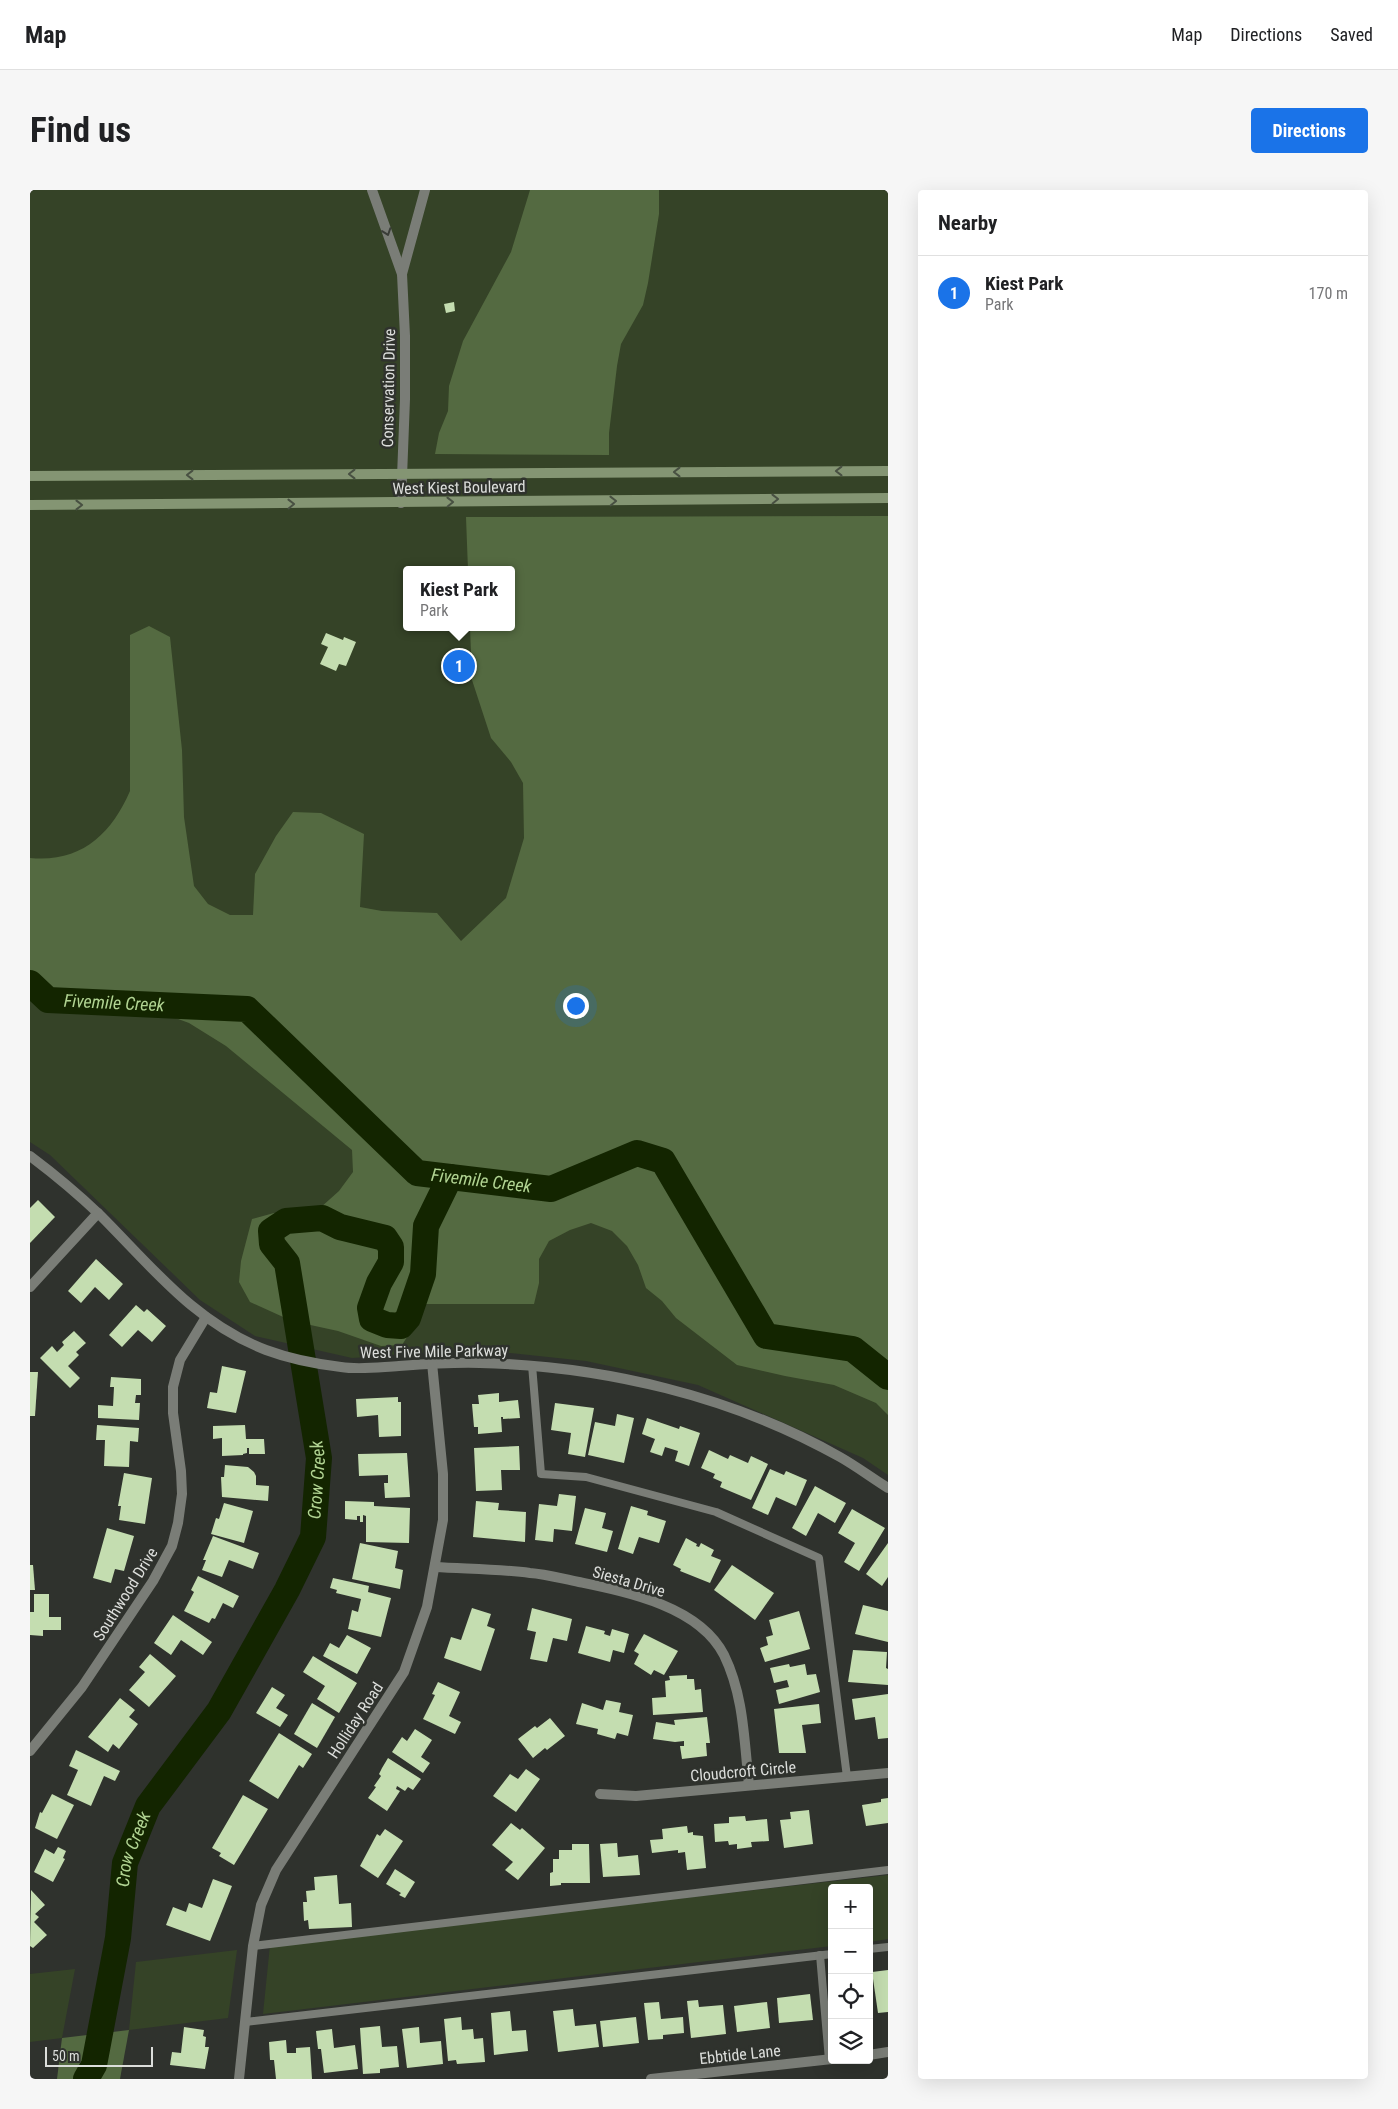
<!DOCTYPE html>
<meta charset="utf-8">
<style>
body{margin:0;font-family:"Roboto Condensed",sans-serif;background:#f6f6f6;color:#202124}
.controls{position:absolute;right:15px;bottom:15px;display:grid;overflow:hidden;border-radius:5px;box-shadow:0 5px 20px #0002}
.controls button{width:45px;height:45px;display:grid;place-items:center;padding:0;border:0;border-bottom:1px solid #e0e0e0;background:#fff;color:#202124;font:25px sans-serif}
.scale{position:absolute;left:15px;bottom:12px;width:108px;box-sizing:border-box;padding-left:5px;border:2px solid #dcdedb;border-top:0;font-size:14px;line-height:18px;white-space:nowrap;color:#dcdedb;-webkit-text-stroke:4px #2f322d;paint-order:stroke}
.you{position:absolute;left:545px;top:815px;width:18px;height:18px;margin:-12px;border:4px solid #fff;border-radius:50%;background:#1a73e8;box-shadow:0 0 0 8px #1a73e833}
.badge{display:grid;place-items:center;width:32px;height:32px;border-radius:50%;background:#1a73e8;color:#fff;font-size:16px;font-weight:700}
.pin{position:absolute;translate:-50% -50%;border:2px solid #fff;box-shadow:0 1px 5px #0006}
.popup{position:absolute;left:373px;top:376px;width:112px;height:65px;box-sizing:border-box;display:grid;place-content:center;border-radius:5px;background:#fff;filter:drop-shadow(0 1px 4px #0005);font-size:16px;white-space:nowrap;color:#757577}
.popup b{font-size:19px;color:#202124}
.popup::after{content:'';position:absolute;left:50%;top:100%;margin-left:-10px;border:10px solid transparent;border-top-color:#fff}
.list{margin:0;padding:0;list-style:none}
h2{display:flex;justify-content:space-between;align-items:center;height:65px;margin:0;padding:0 20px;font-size:21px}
h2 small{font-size:16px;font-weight:400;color:#757577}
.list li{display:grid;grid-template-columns:32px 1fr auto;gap:15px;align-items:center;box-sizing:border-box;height:75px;padding:0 20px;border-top:1px solid #e0e0e0}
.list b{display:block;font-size:19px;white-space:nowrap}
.list p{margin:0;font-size:16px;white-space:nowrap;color:#757577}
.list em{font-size:16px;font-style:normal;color:#757577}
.icon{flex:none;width:28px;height:28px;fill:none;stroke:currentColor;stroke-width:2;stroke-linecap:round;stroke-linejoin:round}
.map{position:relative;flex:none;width:858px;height:1889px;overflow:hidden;border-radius:5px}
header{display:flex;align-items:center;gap:30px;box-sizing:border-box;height:70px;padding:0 25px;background:#fff;border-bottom:1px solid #e0e0e0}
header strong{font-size:24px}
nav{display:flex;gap:28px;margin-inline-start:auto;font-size:18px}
.intro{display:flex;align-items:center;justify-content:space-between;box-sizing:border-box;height:120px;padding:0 30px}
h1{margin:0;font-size:35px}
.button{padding:12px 22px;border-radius:5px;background:#1a73e8;color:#fff;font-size:18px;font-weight:700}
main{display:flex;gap:30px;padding:0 30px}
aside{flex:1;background:#fff;border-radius:5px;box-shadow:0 5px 20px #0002}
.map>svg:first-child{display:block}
.green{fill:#354327;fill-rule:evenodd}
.forest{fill:#546a41}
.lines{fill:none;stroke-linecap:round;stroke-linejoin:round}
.river{stroke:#132500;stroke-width:26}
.building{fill:#c4ddb0}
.service{stroke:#7a7d77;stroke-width:8}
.minor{stroke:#7a7d77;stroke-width:10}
.secondary{stroke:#849573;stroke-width:10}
.oneway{stroke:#3a3d38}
.oneway2{stroke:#485042}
.labels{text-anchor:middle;stroke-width:5;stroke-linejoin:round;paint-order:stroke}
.street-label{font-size:16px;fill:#dcdedb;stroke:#2f322d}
.water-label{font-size:18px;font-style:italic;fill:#b1d492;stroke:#2f322d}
</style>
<header>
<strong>Map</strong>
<nav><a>Map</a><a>Directions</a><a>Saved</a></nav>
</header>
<div class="intro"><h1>Find us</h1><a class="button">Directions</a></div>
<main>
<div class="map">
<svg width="858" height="1889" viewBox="0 0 858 1889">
<rect width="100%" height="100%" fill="#2f322d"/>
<g class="green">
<path d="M0 0H858V1285L833 1268 668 1195 556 1171 444 1159 322 1168 225 1146 170 1110 20 965 0 952ZM376 380H482V437H376Z"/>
<path d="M858 1685V1749L839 1752V1698H802V1756L233 1824 240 1755Z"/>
<path d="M207 1760 198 1828 99 1840 106 1772Z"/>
<path d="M45 1779 32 1848 0 1852V1784Z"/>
</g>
<g class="forest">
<path d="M500 0H629V24L618 93 613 115 591 154 587 176 579 243V265L405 264 409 243 418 221 419 196 433 151 481 62Z"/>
<path d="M858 326V1225L846 1213 804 1195 755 1186 707 1175 646 1128 632 1111 616 1098 608 1075 597 1056 582 1041 561 1033 540 1040 519 1051 509 1069V1093L504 1114H391L384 1136 372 1155 351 1156 308 1141 262 1131 220 1112 209 1092 211 1071 222 1029 244 1023H267L290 1018 309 1001 323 982 322 960 196 856 159 833 140 826 53 814 0 797V668C50 673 81 645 100 601V445L119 436 140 447 152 560 154 627 164 696 178 714 200 725H223L225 684 246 646 263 622 291 623 334 644 330 717 352 721 407 723 431 751 476 708 494 648 493 593 481 572 461 548 442 490 440 437H482V380H438L436 327Z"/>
<path d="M99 1840 90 1889H27L32 1848Z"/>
</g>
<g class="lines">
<g class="river">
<path id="s1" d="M0 793 18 810 217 819 387 983 521 999 607 963 633 971 736 1146 823 1159 858 1187"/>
<path id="s2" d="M56 1889 64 1875 88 1748 95 1673 118 1616 189 1521 257 1400 283 1347 289 1268 257 1073 242 1054 241 1041 256 1031 292 1028 310 1037 355 1048 361 1057V1072L349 1093 340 1118 342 1129 357 1135 371 1136 378 1128 393 1084 396 1036 420 987"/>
</g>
</g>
<g class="building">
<path d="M424 112 425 121 416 123 414 114Z"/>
<path d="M296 443 313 450 314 447 326 452 316 476 309 474 306 481 290 474 298 457 291 454Z"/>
<path d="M8 1010 25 1027 0 1053V1018Z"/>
<path d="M66 1069 93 1094 79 1110 65 1097 51 1113 38 1101Z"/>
<path d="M106 1115 114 1122 117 1119 136 1136 122 1152 108 1140 92 1157 79 1145Z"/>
<path d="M44 1141 56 1153 46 1162 49 1165 38 1176 50 1188 40 1198 10 1168 22 1156 27 1162 34 1155 32 1152Z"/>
<path d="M192 1176 216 1181 206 1223 177 1218 180 1202 187 1203Z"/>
<path d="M0 1182H8L5 1226H0Z"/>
<path d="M81 1187 111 1189V1205H106L105 1213H110L109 1230 68 1228V1215L83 1216 84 1197H80Z"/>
<path d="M469 1203V1212L488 1210 490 1228 473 1229V1227H471L472 1242 448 1244V1237H444L442 1214H449L448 1205Z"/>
<path d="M368 1207V1212H371V1246L349 1247 348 1225 327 1227 326 1209Z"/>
<path d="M525 1213 564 1218 555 1267 538 1264 541 1243 521 1240Z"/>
<path d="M587 1224 604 1228 594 1273 558 1265 565 1232 585 1236Z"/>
<path d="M617 1228 649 1239 650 1236 670 1243 659 1276 645 1271 648 1261 635 1257 632 1266 620 1262 625 1249 612 1244Z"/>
<path d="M67 1235 109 1238 108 1252 100 1251 99 1277 74 1276 75 1250H66Z"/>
<path d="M215 1235 216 1249H234L235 1264H219V1258H217V1263L213 1264V1265L192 1266V1248L183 1249V1236Z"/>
<path d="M489 1256 490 1280H471L472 1300 446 1301 444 1258Z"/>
<path d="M679 1260 698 1269 700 1265 718 1273 721 1266 738 1274 721 1310 690 1297 692 1292 683 1288 685 1284 671 1278Z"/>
<path d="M377 1263 380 1307 355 1308 354 1293H358V1285L329 1286 328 1264Z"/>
<path d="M195 1275 218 1277 224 1282 226 1286V1295L239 1296 238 1311 192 1307 191 1287H194Z"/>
<path d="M740 1279 754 1285 756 1281 777 1290 766 1316 746 1307 738 1325 722 1318Z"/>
<path d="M94 1283 122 1288 115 1334 89 1330 91 1316H88Z"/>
<path d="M785 1296 816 1313 805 1333 788 1323 776 1346 762 1338Z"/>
<path d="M529 1304 546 1306 542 1341 524 1339 523 1352 505 1350 509 1314 527 1316Z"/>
<path d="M315 1311 344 1312V1316L380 1318 379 1353 336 1352V1326L333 1325V1332H330V1326H327V1330L315 1329Z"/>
<path d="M446 1311 469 1313 468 1320 496 1322 495 1352 443 1347Z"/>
<path d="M194 1313 223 1321 214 1353 181 1344 186 1328 189 1329Z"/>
<path d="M601 1316 618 1321 617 1325 636 1331 629 1353 609 1347 603 1364 588 1359Z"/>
<path d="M555 1318 576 1323 572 1338 583 1341 577 1362 545 1354Z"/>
<path d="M822 1319 855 1338 829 1381 814 1372 825 1353 808 1343Z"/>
<path d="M77 1338 104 1346 94 1381 85 1379 81 1393 63 1388Z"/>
<path d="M183 1346 229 1363 223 1379 199 1370 192 1387 172 1380 176 1370H173Z"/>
<path d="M656 1348 667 1354 666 1356 669 1357 671 1353 684 1360 681 1366 691 1370 680 1393 650 1381 651 1379 643 1375Z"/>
<path d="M330 1353 368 1361 365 1378 373 1380 370 1399 322 1389Z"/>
<path d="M858 1353V1387L852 1396 836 1384Z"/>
<path d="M0 1375H3L5 1400H0Z"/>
<path d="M702 1375 744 1403 725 1430 684 1400Z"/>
<path d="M168 1386 209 1406 203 1418 193 1413 185 1429 182 1428 179 1433 154 1421 164 1402 161 1400Z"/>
<path d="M303 1388 339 1396 338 1402 361 1408 351 1447 318 1439 322 1420 328 1422 331 1409 306 1403 307 1400 300 1398Z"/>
<path d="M4 1404H19V1427H31V1440H13V1446L0 1445V1422H4Z"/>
<path d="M833 1415 858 1421V1452L825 1444Z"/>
<path d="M442 1418 461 1424 457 1436 465 1439 451 1481 414 1468 421 1447 431 1450Z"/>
<path d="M502 1418 542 1429 537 1451 523 1448 517 1472 500 1469 506 1442 497 1440Z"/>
<path d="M769 1421 780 1459 735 1472 730 1458 738 1455 736 1447 743 1445 739 1430Z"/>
<path d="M143 1425 182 1452 173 1465 151 1450 141 1465 124 1453Z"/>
<path d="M556 1436 575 1441 574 1444 580 1446 582 1439 599 1444 594 1463 583 1460 580 1472 548 1463Z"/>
<path d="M614 1444 648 1461 634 1485 624 1480 621 1485 604 1474 609 1464 604 1461Z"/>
<path d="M317 1445 341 1458 327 1484 293 1466 300 1453 309 1458Z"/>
<path d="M823 1460 857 1462 856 1478 858 1479V1495L818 1492Z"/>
<path d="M120 1464 146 1486 119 1517 99 1500 115 1482 109 1477Z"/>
<path d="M283 1466 327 1493 309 1523 287 1509 295 1496 273 1482Z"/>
<path d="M759 1474 760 1477 775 1474 777 1485 786 1484 790 1502 749 1514 746 1500 759 1497 757 1490 744 1493 740 1478Z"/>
<path d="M657 1485V1489H664L665 1500 671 1499 673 1522 623 1525 622 1508 636 1507 635 1491 640 1490 639 1486Z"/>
<path d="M408 1492 430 1502 419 1526 431 1532 425 1544 393 1529 405 1505 402 1504Z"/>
<path d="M242 1497 255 1505 246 1518 258 1525 250 1537 226 1523Z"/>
<path d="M858 1504V1548L848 1549 845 1527 825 1530 822 1509Z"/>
<path d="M90 1508 105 1520 99 1527 108 1534 89 1559 83 1554 78 1562 58 1547Z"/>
<path d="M576 1510 591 1513 589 1522 603 1525 598 1546 587 1543 585 1549 567 1544 568 1539 546 1534 552 1513 573 1520Z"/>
<path d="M282 1513 305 1527 287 1558 264 1544Z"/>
<path d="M789 1514 791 1533 772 1535 776 1563H749L744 1519Z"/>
<path d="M677 1527 680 1553H676L677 1566 652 1569 650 1556H654V1551L645 1552 623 1549 626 1532 645 1535 644 1530Z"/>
<path d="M520 1528 535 1546 517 1560 515 1558 503 1568 488 1549 505 1536 507 1538Z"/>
<path d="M385 1539 402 1550 391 1567 400 1573 393 1583 362 1562 372 1547 377 1551Z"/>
<path d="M249 1543 282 1564 273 1578 269 1575 248 1609 219 1591Z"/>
<path d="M46 1560 90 1581 85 1591 74 1586 61 1616 37 1605 48 1580 39 1576Z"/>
<path d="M358 1568 391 1589 383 1600 378 1597 375 1601 367 1596 366 1599 370 1601 357 1621 338 1608 346 1597 344 1596 351 1586 349 1584 352 1578Z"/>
<path d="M496 1579 510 1589 486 1622 463 1606 480 1584 488 1589Z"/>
<path d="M22 1604 44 1615 27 1649 5 1638 10 1622 12 1623Z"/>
<path d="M213 1605 238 1619 204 1675 189 1666 191 1663 182 1658Z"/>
<path d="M858 1608V1633L836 1636 832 1615 851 1612V1609Z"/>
<path d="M779 1620 783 1654 754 1658 750 1630 761 1629 760 1622Z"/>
<path d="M715 1626 716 1631 737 1629 739 1651 721 1652 722 1657 707 1659V1654L699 1655 698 1651 685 1652 684 1634 699 1633V1627Z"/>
<path d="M481 1633 490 1640 492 1638 515 1658 488 1690 475 1680 483 1672 462 1655Z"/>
<path d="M657 1636 658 1643 663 1642V1645L673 1646 676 1678 657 1680 655 1662 648 1663V1660L622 1663 620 1650 633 1649 632 1639Z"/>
<path d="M355 1639 373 1651 348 1688 330 1676 347 1644 350 1646Z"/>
<path d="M587 1653 588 1667 608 1665 610 1685 573 1687 570 1654Z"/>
<path d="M542 1654H559L560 1693H531V1695L520 1696V1683L523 1682V1669H529V1660H542Z"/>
<path d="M28 1657 36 1661 33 1668 35 1669 23 1692 4 1682 15 1659 24 1664Z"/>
<path d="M365 1679 385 1692 375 1708 369 1705 371 1703 356 1694Z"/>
<path d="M307 1685 309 1714 321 1713 322 1737 279 1739 278 1730 274 1731 273 1712H277L276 1701 285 1700 284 1687Z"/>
<path d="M183 1689 202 1696 180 1751 136 1735 143 1717 156 1722 159 1713 172 1718Z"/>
<path d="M1 1700 15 1715 5 1724 9 1727 4 1732 17 1745 3 1758 0 1756Z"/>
<path d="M858 1780V1822L848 1823 842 1782Z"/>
<path d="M780 1804 783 1830 749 1833 747 1808Z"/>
<path d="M668 1810 669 1817 693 1815 696 1844 661 1848 657 1811Z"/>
<path d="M629 1812 631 1829 653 1827 654 1843 633 1845V1849L618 1850 614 1813Z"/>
<path d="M737 1812 740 1838 707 1842 704 1816Z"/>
<path d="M543 1819 545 1836 566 1834 569 1857 528 1862 523 1821Z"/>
<path d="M480 1821 482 1841 496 1840 498 1861 464 1865 461 1823Z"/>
<path d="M431 1827 432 1840 443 1839 444 1849 453 1848 455 1872 427 1874 426 1870 418 1871 414 1829Z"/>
<path d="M606 1827 609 1853 573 1857 570 1831Z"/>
<path d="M350 1836 352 1857 367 1856 369 1877 350 1879V1883L333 1884 330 1838Z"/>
<path d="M154 1837 174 1840 173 1846 176 1847 175 1857H179L175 1879 140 1875 142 1862 151 1863Z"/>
<path d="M389 1837 390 1853 411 1851 413 1874 377 1878 372 1839Z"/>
<path d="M302 1839 304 1858 325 1855 328 1879 294 1883 291 1859H288L286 1841Z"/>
<path d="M256 1850 257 1863H266V1858L280 1857 282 1889H246L244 1870H240L239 1852Z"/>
</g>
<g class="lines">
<g class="service">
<path d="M502 1175 511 1284 556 1287 686 1322 789 1368 817 1587"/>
<path d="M223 1756 858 1680"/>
<path d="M839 1759 858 1757"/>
<path d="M790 1765 799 1870"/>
<path d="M215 1832 802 1764"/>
</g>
<g class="minor">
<path d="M342 0 372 84 375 146V209L371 313"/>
<path d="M372 84 395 0"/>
<path d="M0 966C24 984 48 1004 70 1025 122 1077 165 1133 236 1160 260 1169 286 1174 311 1177 330 1180 350 1177 369 1176 396 1174 423 1172 450 1173 574 1176 702 1206 810 1267 826 1276 842 1288 858 1298"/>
<path d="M0 1097 68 1023"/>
<path d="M405 1377C437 1379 469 1379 500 1383 516 1384 533 1389 549 1392 597 1402 669 1416 694 1465 714 1506 714 1550 719 1595"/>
<path d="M0 1561 52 1497 123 1391 142 1356 148 1333 152 1304 151 1281 143 1223V1197L150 1170 176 1127"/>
<path d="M570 1604 606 1606 858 1583"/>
<path d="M839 1865 858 1862"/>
<path d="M209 1889 223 1756 231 1715 246 1680 374 1482 397 1417 413 1330V1284L402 1173"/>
<path d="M621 1889 802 1869"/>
</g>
<g class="secondary">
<path d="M0 286 858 281"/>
<path d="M0 315 858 308"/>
</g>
</g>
<defs><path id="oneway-chevron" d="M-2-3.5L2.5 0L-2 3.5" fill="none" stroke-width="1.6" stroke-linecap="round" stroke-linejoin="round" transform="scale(1.25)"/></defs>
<use class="oneway" href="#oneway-chevron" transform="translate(357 42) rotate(71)"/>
<g class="oneway2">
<use href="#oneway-chevron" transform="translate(809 281) rotate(180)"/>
<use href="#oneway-chevron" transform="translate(647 282) rotate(180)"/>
<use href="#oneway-chevron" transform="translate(322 284) rotate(180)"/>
<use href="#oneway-chevron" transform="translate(160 285) rotate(180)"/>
<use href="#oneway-chevron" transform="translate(745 309) rotate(-1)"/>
<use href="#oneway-chevron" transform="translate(583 311) rotate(-1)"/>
<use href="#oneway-chevron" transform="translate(420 312) rotate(-1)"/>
<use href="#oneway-chevron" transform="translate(261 314) rotate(-1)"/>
<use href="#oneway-chevron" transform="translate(49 315)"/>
</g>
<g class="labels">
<g class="street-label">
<text transform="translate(358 198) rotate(-89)" y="6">Conservation Drive</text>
<text transform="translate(429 297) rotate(-1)" y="6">West Kiest Boulevard</text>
<text transform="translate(404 1161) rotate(-1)" y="6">West Five Mile Parkway</text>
<text transform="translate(599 1391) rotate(16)" y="6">Siesta Drive</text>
<text transform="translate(95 1404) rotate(-58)" y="6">Southwood Drive</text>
<text transform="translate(325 1530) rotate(-57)" y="6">Holliday Road</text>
<text transform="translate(713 1581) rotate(-5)" y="6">Cloudcroft Circle</text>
<text transform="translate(710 1864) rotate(-6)" y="6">Ebbtide Lane</text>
</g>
<g class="water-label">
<text dy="6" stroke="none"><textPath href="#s1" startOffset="91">Fivemile Creek</textPath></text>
<text dy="6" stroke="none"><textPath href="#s1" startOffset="525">Fivemile Creek</textPath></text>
<text dy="6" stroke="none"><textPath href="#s2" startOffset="656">Crow Creek</textPath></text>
<text dy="6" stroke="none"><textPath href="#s2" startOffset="236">Crow Creek</textPath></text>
</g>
</g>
</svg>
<div class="controls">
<button>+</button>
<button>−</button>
<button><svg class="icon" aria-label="locate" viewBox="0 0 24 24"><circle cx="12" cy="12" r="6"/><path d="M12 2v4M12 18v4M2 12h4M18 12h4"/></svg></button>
<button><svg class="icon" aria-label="layers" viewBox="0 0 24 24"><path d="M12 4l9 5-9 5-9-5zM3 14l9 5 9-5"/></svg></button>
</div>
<div class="scale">50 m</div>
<div class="you"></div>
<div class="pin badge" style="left:429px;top:476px">1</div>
<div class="popup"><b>Kiest Park</b>Park</div>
</div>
<aside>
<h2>Nearby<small></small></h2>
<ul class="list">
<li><span class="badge">1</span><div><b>Kiest Park</b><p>Park</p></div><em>170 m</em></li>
</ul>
</aside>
</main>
